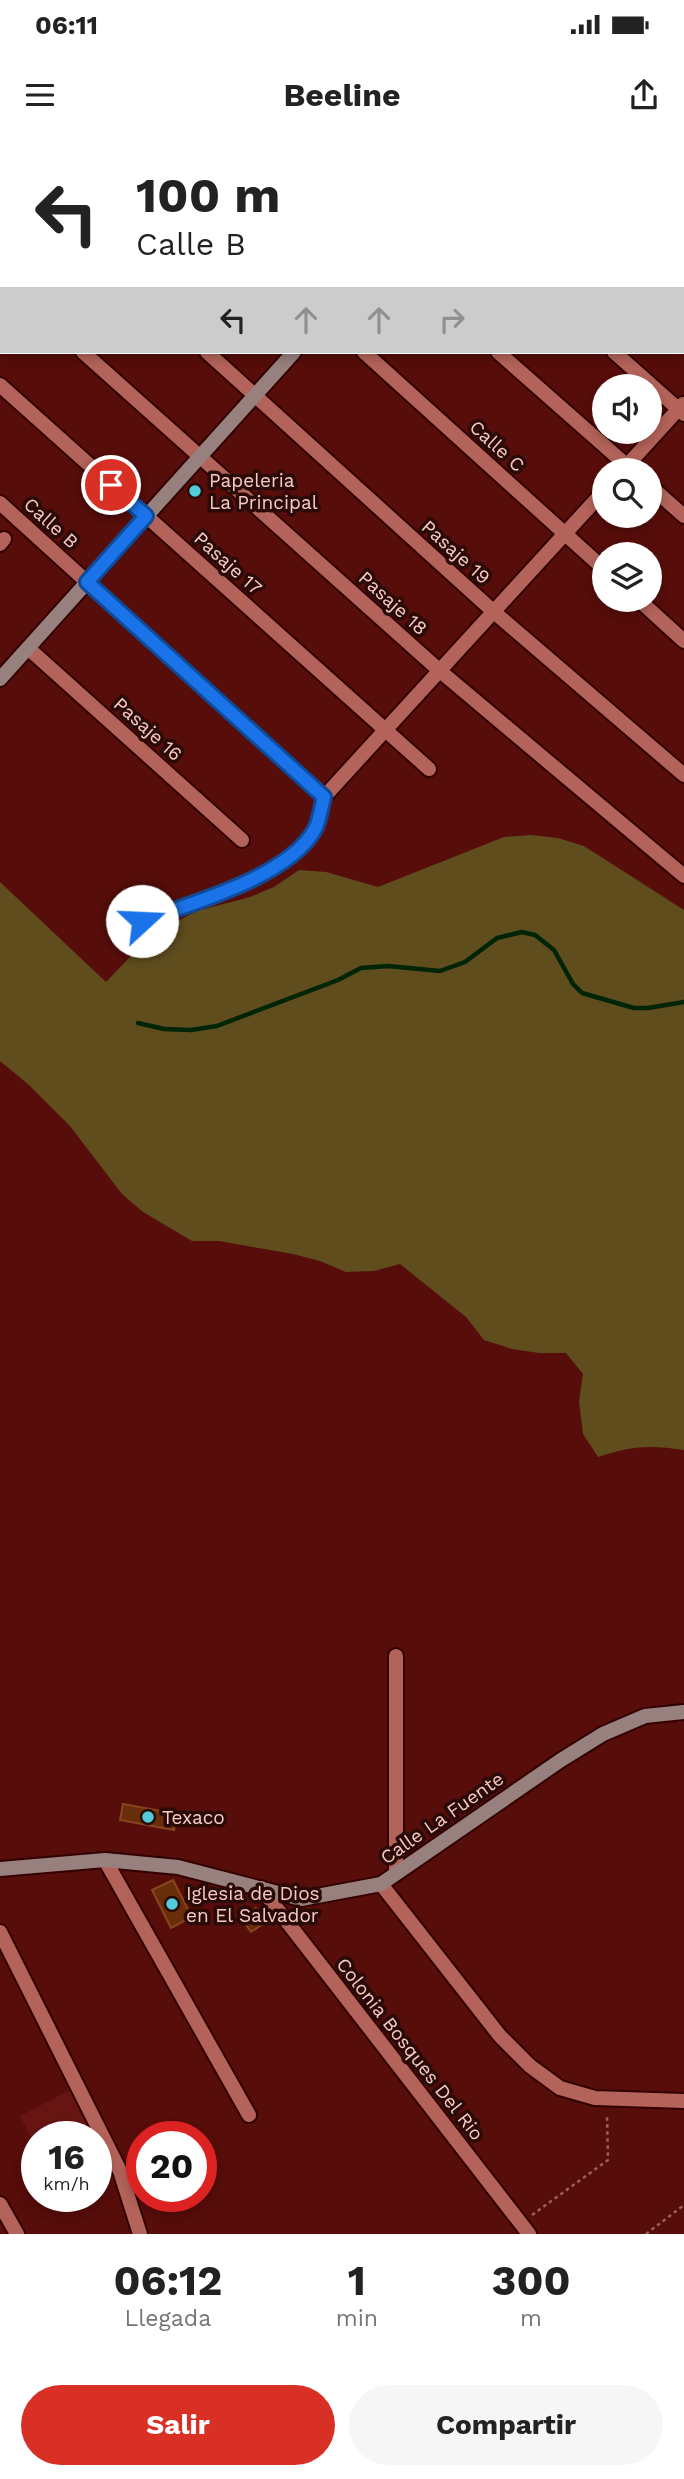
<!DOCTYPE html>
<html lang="es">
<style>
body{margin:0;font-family:"Work Sans",sans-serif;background:#f6f6f6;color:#222;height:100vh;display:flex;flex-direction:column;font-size:26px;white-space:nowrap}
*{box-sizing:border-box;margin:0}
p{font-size:23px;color:#767676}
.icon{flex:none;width:38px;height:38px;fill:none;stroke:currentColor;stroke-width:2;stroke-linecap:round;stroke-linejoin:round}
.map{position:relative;height:2094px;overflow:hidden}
.side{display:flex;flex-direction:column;background:#fff;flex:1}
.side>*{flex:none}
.guide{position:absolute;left:0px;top:0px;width:684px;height:214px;box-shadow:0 4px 10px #0003;background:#fff;color:#222;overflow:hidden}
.controls{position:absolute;left:592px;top:234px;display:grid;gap:14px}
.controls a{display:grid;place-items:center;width:70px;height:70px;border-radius:50%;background:#fff;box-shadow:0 4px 10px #0003;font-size:35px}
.speed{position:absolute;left:21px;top:1981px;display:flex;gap:14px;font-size:35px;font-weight:700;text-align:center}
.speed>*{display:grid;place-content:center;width:91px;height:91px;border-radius:50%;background:#fff;box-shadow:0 4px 10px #0003;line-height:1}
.speed small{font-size:18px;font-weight:400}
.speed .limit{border:10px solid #d22;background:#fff;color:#111}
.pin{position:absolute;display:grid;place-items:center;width:60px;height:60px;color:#fff;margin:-30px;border:4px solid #fff;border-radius:50%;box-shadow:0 2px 7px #0007}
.me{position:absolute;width:77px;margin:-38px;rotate:70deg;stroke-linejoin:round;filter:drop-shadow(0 0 5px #0008)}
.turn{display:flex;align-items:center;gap:24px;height:147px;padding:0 21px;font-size:32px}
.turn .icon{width:91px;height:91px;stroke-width:2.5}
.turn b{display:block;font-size:49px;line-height:60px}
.lanes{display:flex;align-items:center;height:66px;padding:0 21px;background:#0003;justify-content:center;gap:35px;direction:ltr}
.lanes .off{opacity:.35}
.eta{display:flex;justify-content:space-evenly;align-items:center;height:119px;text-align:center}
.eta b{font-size:42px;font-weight:700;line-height:49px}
.cta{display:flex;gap:14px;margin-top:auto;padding:14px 21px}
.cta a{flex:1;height:80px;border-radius:42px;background:#d93025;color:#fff;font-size:28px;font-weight:700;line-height:80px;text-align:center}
.cta a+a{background:#f6f6f6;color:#222}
.status{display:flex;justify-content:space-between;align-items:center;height:49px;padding:0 35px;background:#fff;direction:ltr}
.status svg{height:19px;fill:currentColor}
header{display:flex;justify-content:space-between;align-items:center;height:91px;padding:0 21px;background:#fff;font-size:32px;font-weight:700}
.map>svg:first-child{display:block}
.built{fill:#661512}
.green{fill:#5f4d1e}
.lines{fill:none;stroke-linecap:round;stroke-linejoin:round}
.stream{stroke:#002406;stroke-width:4.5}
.building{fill:#672e09;stroke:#89451e;stroke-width:2}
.lane-casing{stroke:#320000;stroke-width:11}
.street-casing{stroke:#320000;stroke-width:18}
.secondary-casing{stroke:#320000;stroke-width:18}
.path{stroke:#9e605c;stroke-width:2.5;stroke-dasharray:3.5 3.5;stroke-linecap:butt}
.lane{stroke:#b36359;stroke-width:8}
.street{stroke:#b36359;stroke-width:14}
.secondary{stroke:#97807e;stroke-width:14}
.route-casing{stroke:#114b97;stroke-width:18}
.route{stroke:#1a73e8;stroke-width:12}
.poi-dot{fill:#53cbdb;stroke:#290a07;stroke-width:2.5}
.labels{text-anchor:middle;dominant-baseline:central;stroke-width:7;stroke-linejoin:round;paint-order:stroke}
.street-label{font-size:19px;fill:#f8cac3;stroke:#290a07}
.poi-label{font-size:19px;fill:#f8cac3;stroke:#290a07;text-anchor:start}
</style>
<div class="status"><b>06:11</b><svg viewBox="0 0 49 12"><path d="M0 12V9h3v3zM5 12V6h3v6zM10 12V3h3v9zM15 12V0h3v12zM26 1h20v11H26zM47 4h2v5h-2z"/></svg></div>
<header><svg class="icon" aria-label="menu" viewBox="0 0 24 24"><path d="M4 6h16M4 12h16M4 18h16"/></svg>Beeline<svg class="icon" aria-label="share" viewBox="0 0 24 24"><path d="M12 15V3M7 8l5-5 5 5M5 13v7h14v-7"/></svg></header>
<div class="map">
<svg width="684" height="2094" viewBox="0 0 684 2094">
<rect width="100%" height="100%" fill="#570d0a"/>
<path class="built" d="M78 1946 100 1989 86 1997H37V2010L20 1976Z"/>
<path class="green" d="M531 695 558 698 584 706 684 770V1310C649 1305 632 1306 598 1317L583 1294 579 1261 583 1234 566 1213H539L512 1209 484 1200 466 1177 400 1124 374 1131 346 1132 320 1121 293 1114 219 1101H192L143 1072 122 1054 70 986 29 945 0 921V742L106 842 152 794 197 771 250 757 274 747 299 730 326 732 378 747 504 697Z"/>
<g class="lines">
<path class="stream" d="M138 883 164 889 191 890 217 886 338 840 361 828 388 826 440 831 465 822 497 798 522 792 535 795 554 810 573 844 582 853 634 868H648L684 862"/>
</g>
<path class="building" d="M123 1664 177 1674 174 1690 120 1680Z
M173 1740 192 1777 171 1788 152 1750Z
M256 1768 266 1782 251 1792 241 1778Z"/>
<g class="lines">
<defs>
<path id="lane" d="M142 781C192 763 289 737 315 689 320 680 321 667 324 657"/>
<path id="street" d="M374 0 376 2
M496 0 497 2
M654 0 656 2
M682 25 684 27
M682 166 684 167
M83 212 440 531 684 736
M207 212 494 472 684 635
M364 212 604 429
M498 212 633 331
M614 212 684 274
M0 245 429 629
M622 331 683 264
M649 345 684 376
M0 363 324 657 604 351
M0 404 4 399
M639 460 684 501
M28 508 242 700
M105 1720 249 1975
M396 1733V1516
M381 1744 500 1896 530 1926 560 1948 595 1958 684 1961
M261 1748 529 2094
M0 1792 120 2031 140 2094
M0 2064 17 2094"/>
<path id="secondary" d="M482 2 484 0
M0 539 294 212
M0 1729 105 1720 178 1727 301 1759 381 1744 561 1620 603 1594 645 1576 684 1572"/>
</defs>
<use href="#lane" class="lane-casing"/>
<use href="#street" class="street-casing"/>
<use href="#secondary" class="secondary-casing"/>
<path class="path" d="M532 2075 608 2020 607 1974
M646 2094 684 2065"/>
<use href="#lane" class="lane"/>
<use href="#street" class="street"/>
<use href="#secondary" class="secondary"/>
</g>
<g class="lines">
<defs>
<path id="route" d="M111 345 146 376 87 442 324 657C321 667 320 680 315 689 289 737 192 763 142 781"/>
</defs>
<use href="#route" class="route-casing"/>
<use href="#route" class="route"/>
</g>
<g class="poi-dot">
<circle cx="195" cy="351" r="7"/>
<circle cx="148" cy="1677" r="7"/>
<circle cx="172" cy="1764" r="7"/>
</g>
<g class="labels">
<g class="street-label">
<text transform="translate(497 306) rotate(42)">Calle C</text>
<text transform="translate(51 383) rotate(42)">Calle B</text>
<text transform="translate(456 412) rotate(42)">Pasaje 19</text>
<text transform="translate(228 423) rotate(42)">Pasaje 17</text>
<text transform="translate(393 463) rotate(42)">Pasaje 18</text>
<text transform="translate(148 589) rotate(42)">Pasaje 16</text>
<text transform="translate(442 1678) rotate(-35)">Calle La Fuente</text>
<text transform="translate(410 1909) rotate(52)">Colonia Bosques Del Rio</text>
</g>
<g class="poi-label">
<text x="209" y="340">Papeleria<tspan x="209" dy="22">La Principal</tspan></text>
<text x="162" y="1677">Texaco</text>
<text x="186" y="1753">Iglesia de Dios<tspan x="186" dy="22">en El Salvador</tspan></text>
</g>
</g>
</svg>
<div class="controls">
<a><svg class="icon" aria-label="sound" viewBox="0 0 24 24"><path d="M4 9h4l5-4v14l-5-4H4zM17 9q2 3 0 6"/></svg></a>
<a><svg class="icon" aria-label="search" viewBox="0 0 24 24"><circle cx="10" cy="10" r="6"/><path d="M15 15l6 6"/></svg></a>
<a><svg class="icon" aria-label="layers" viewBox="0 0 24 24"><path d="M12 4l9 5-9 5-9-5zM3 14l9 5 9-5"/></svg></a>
</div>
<div class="speed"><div>16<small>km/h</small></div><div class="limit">20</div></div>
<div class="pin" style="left:111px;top:345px;background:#d93025"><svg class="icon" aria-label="arrive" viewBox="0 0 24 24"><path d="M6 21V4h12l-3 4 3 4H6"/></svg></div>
<svg class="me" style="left:142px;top:781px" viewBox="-20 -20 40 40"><circle r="19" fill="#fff"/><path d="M0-13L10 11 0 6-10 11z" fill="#1a73e8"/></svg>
<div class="guide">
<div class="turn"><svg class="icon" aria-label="left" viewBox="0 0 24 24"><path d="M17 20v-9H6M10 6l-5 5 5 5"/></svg><div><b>100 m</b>Calle B</div></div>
<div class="lanes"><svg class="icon" aria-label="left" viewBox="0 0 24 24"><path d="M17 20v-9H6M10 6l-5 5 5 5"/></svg><svg class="icon off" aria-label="ahead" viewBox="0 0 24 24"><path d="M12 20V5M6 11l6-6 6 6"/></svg><svg class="icon off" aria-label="ahead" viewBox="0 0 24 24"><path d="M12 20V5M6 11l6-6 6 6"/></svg><svg class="icon off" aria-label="right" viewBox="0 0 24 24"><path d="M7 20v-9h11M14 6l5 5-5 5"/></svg></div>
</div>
</div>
<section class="side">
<div class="eta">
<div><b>06:12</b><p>Llegada</p></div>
<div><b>1</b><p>min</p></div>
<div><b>300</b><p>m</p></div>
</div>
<div class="cta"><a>Salir</a><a>Compartir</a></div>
</section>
